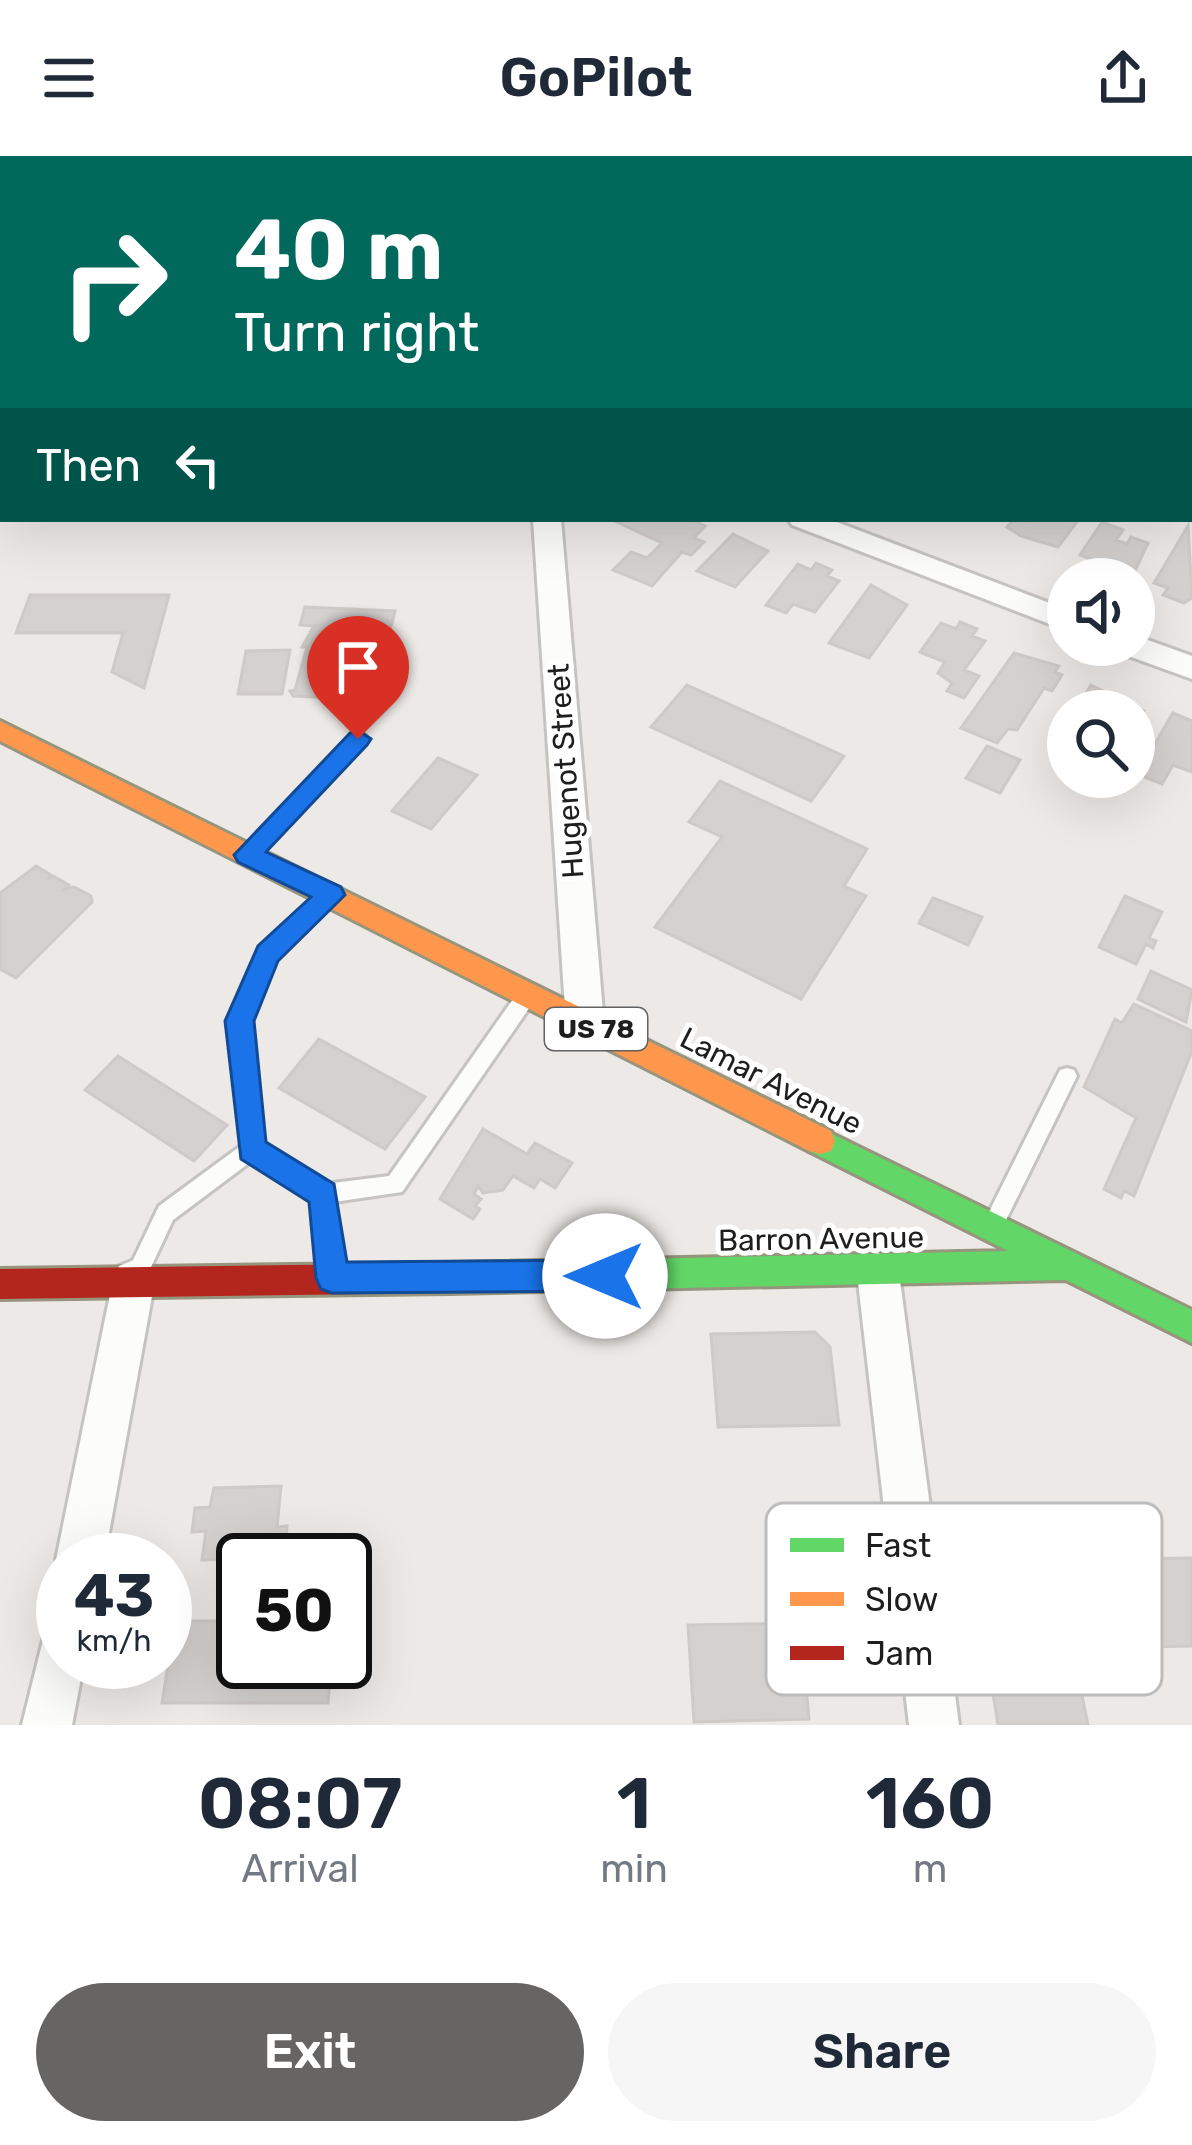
<!DOCTYPE html>
<style>
body{margin:0;font-family:Rubik,sans-serif;background:#f6f6f7;color:#1f2937;height:100vh;display:flex;flex-direction:column;font-size:45px;white-space:nowrap}
*{box-sizing:border-box;margin:0}
p{font-size:39px;color:#747a83}
.icon{flex:none;width:66px;height:66px;fill:none;stroke:currentColor;stroke-width:2;stroke-linecap:round;stroke-linejoin:round}
.map{position:relative;height:1569px;overflow:hidden}
.drawer{display:flex;flex-direction:column;background:#fff;flex:1}
.drawer>*{flex:none}
.banner{position:absolute;left:0px;top:0px;width:1194px;height:366px;box-shadow:0 12px 48px #0002;background:#00695c;color:#fff;overflow:hidden}
.fabs{position:absolute;left:1047px;top:402px;display:grid;gap:24px}
.fabs a{display:grid;place-items:center;width:108px;height:108px;border-radius:50%;background:#fff;box-shadow:0 12px 48px #0002;font-size:60px}
.speed{position:absolute;left:36px;top:1377px;display:flex;gap:24px;font-size:60px;font-weight:700;text-align:center}
.speed>*{display:grid;place-content:center;width:156px;height:156px;border-radius:50%;background:#fff;box-shadow:0 12px 48px #0002;line-height:1}
.speed small{font-size:30px;font-weight:400}
.speed .limit{border:6px solid #111;border-radius:18px;background:#fff;color:#111}
.pin{position:absolute;display:grid;place-items:center;width:102px;height:102px;color:#fff;margin:-123px -51px;border-radius:50% 50% 50% 0;rotate:-45deg;box-shadow:0 0 12px #0007}
.pin .icon{rotate:45deg}
.me{position:absolute;width:132px;margin:-66px;rotate:270deg;stroke-linejoin:round;filter:drop-shadow(0 0 9px #0008)}
.turn{display:flex;align-items:center;gap:42px;height:252px;padding:0 36px;font-size:54px}
.turn .icon{width:156px;height:156px;stroke-width:2.5}
.turn b{display:block;font-size:84px;line-height:102px}
.then{display:flex;align-items:center;height:114px;padding:0 36px;background:#0003;gap:24px;font-size:45px}
.eta{display:flex;justify-content:space-evenly;align-items:center;height:204px;text-align:center}
.eta b{font-size:72px;font-weight:600;line-height:84px}
.action{display:flex;gap:24px;margin-top:auto;padding:24px 36px}
.action a{flex:1;height:138px;border-radius:72px;background:#666564;color:#fff;font-size:48px;font-weight:600;line-height:138px;text-align:center}
.action a+a{background:#f6f6f7;color:#1f2937}
header{display:flex;justify-content:space-between;align-items:center;height:156px;padding:0 36px;background:#fff;font-size:54px;font-weight:600}
.map>svg:first-child{display:block}
.building{fill:#d4d1cf;stroke:#d0cac7;stroke-width:3}
.lines{fill:none;stroke-linecap:round;stroke-linejoin:round}
.lane-casing{stroke:#c5c4c2;stroke-width:6}
.street-casing{stroke:#c5c4c2;stroke-width:6}
.fast-casing{stroke:#97957d;stroke-width:6}
.slow-casing{stroke:#97957d;stroke-width:6}
.jam-casing{stroke:#97957d;stroke-width:6}
.lane{fill:#fcfcfb;fill-rule:evenodd}
.street{fill:#fcfcfb;fill-rule:evenodd}
.fast{fill:#63d668;fill-rule:evenodd}
.slow{fill:#ff974d;fill-rule:evenodd}
.jam{fill:#b3261e;fill-rule:evenodd}
.route{fill:#1a73e8;stroke:#114b97;stroke-width:3}
.labels{text-anchor:middle;dominant-baseline:central;stroke-width:10;stroke-linejoin:round;paint-order:stroke}
.shield{fill:#fff;stroke:#626262;stroke-width:3}
.shield-label{font-size:27px;font-weight:bold;fill:#1e1e1e}
.street-label{font-size:30px;fill:#1e1e1e;stroke:#fff}
.key{fill:#fff;stroke:#bcbcbc;stroke-width:3}
.key-label{font-size:33px;fill:#1e1e1e}
</style>
<header><svg class="icon" aria-label="menu" viewBox="0 0 24 24"><path d="M4 6h16M4 12h16M4 18h16"/></svg>GoPilot<svg class="icon" aria-label="share" viewBox="0 0 24 24"><path d="M12 15V3M7 8l5-5 5 5M5 13v7h14v-7"/></svg></header>
<div class="map">
<svg width="1192" height="1569" viewBox="0 0 1192 1569">
<rect width="100%" height="100%" fill="#ece9e6"/>
<path class="building" d="M610 363H689L705 370 694 382 704 386 691 399 682 396 652 430 613 414 631 396 647 402 662 387Z
M1014 363 1028 365 1079 363 1058 391 1021 380 1007 371Z
M1102 366 1123 374 1116 384 1127 388 1131 381 1148 387 1133 419 1094 410 1097 405 1080 399Z
M1188 370 1192 442 1184 447 1163 439 1168 432 1154 427Z
M733 378 768 395 735 431 697 415Z
M816 407 832 414 827 420 839 425 815 456 793 448 786 457 766 449 798 408 811 414Z
M871 429 907 449 869 502 829 487Z
M30 439H169L144 532 112 516 123 477H16Z
M305 451 395 455 386 490 366 501 347 499 337 542 293 540 290 535 295 534 307 491H302L314 470 300 469Z
M960 466 977 473 972 480 985 485 964 514 979 520 964 542 947 535 952 527 938 517 945 506 920 496 941 467 956 473Z
M290 494 282 538H238L246 495Z
M1014 497 1059 510 1055 516 1062 519 1052 535 1044 532 1017 574 1008 573 997 587 961 572Z
M687 529 844 600 811 645 651 571Z
M1091 529 1144 555 1134 572V555H1075Z
M1173 557 1192 565V616L1173 609 1162 628 1137 618Z
M987 590 1020 604 1000 637 966 622Z
M438 602 477 619 431 673 392 655Z
M720 625 867 693 844 730 866 740 801 843 655 771 722 681 689 666Z
M36 710 51 719 47 723 53 720 69 729 65 733 74 731 91 740 92 746 16 822 0 813V737Z
M1125 740 1162 756 1149 782 1156 785 1153 792 1146 788 1136 808 1099 791Z
M933 742 982 761 968 789 919 767Z
M1151 815 1192 834 1186 866 1138 843Z
M1134 848 1192 875V895L1134 1040 1124 1035 1121 1042 1104 1033 1136 962 1084 931 1115 863 1122 867Z
M319 883 425 941 385 993 279 932Z
M118 900 227 969 194 1005 85 934Z
M483 973 527 998 535 987 572 1007 555 1032 540 1023 534 1032 513 1020 503 1034 483 1037 478 1030 474 1038 481 1043 475 1050 480 1053 473 1063 440 1043Z
M815 1176 830 1191 839 1269 718 1271 711 1178Z
M281 1330 277 1371 287 1370 284 1402 202 1404 206 1375 192 1376 195 1352 210 1351 214 1332Z
M1192 1402V1490L1143 1491 1126 1411 1131 1403Z
M1031 1403 1042 1458 1065 1457 1088 1569H998L972 1405Z
M175 1465H243V1506H332L328 1547H162Z
M801 1467 803 1491 814 1490 817 1519H805L809 1563 694 1566 688 1469Z"/>
<g class="lines">
<defs>
<path id="lane" d="M359 577 365 579 367 583 365 587 253 704H241L238 699 241 694 353 579Z
M328 735 334 737 337 742 334 747 274 803 248 865 261 988 325 1028 389 1020 518 836 525 834 532 836 534 842 532 848 402 1036 334 1046 343 1117 339 1124 332 1127 325 1124 321 1117 313 1043 253 1004 173 1064 144 1126 137 1129 130 1126 126 1119 159 1050 242 989 230 865 261 793 322 737Z
M1067 912 1074 914 1077 920 1003 1070 996 1073 989 1070 986 1063 989 1056 1060 914Z"/>
<path id="street" d="M518 0H540V3H518Z
M0 9H3V23H0Z
M1191 166H1192V181H1191Z
M0 254H3V270H0Z
M533 363H561L604 868 598 879 585 884 572 879 566 868Z
M788 363H829L1068 454V475L792 369Z
M1134 479 1192 500V523L1120 497 1116 489H1134Z
M878 1097 893 1103 899 1117 959 1569H909L857 1117 863 1103Z
M134 1104 149 1110 155 1124 104 1404H63V1420L56 1404 113 1124 119 1110Z
M63 1464V1506H84L72 1569H22L46 1472Z"/>
<path id="fast" d="M820 972 1192 1154V1187L1066 1124 450 1137 439 1133 434 1122 439 1111 450 1107 1008 1095 809 995 805 985 809 975Z"/>
<path id="slow" d="M0 565 831 975 835 985 831 995 820 998 809 995 0 585Z"/>
<path id="jam" d="M450 1107 461 1111 466 1122 461 1133 450 1137 0 1143V1113Z"/>
</defs>
<use href="#lane" class="lane-casing"/>
<use href="#street" class="street-casing"/>
<use href="#fast" class="fast-casing"/>
<use href="#slow" class="slow-casing"/>
<use href="#jam" class="jam-casing"/>
<use href="#lane" class="lane"/>
<use href="#street" class="street"/>
<use href="#fast" class="fast"/>
<use href="#slow" class="slow"/>
<use href="#jam" class="jam"/>
</g>
<path class="route" d="M358 574 371 583 367 589 266 696 341 731 345 739 278 805 254 865 266 986 334 1028 347 1106 605 1104 616 1109 621 1120 616 1130 605 1135 332 1137 321 1133 316 1122 309 1046 241 1003 225 865 258 790 311 741 238 706 234 699 350 577Z"/>
<g class="labels">
<rect class="shield" x="545" y="852" width="102" height="42" rx="9"/>
<g class="shield-label">
<text x="596" y="873">US 78</text>
</g>
<g class="street-label">
<text transform="translate(566 615) rotate(-94)">Hugenot Street</text>
<text transform="translate(771 925) rotate(27)">Lamar Avenue</text>
<text transform="translate(821 1083) rotate(-1)">Barron Avenue</text>
</g>
</g>
<rect x="766" y="1347" width="396" height="192" rx="18" class="key"/>
<rect x="790" y="1382" width="54" height="14" fill="#63d668"/>
<rect x="790" y="1436" width="54" height="14" fill="#ff974d"/>
<rect x="790" y="1490" width="54" height="14" fill="#b3261e"/>
<g class="key-label">
<text x="865" y="1401">Fast</text>
<text x="865" y="1455">Slow</text>
<text x="865" y="1509">Jam</text>
</g>
</svg>
<div class="fabs">
<a><svg class="icon" aria-label="sound" viewBox="0 0 24 24"><path d="M4 9h4l5-4v14l-5-4H4zM17 9q2 3 0 6"/></svg></a>
<a><svg class="icon" aria-label="search" viewBox="0 0 24 24"><circle cx="10" cy="10" r="6"/><path d="M15 15l6 6"/></svg></a>
</div>
<div class="speed"><div>43<small>km/h</small></div><div class="limit">50</div></div>
<div class="pin" style="left:358px;top:583px;background:#d93025"><svg class="icon" aria-label="arrive" viewBox="0 0 24 24"><path d="M6 21V4h12l-3 4 3 4H6"/></svg></div>
<svg class="me" style="left:605px;top:1120px" viewBox="-20 -20 40 40"><circle r="19" fill="#fff"/><path d="M0-13L10 11 0 6-10 11z" fill="#1a73e8"/></svg>
<div class="banner">
<div class="turn"><svg class="icon" aria-label="right" viewBox="0 0 24 24"><path d="M7 20v-9h11M14 6l5 5-5 5"/></svg><div><b>40 m</b>Turn right</div></div>
<div class="then">Then<svg class="icon" aria-label="left" viewBox="0 0 24 24"><path d="M17 20v-9H6M10 6l-5 5 5 5"/></svg></div>
</div>
</div>
<section class="drawer">
<div class="eta">
<div><b>08:07</b><p>Arrival</p></div>
<div><b>1</b><p>min</p></div>
<div><b>160</b><p>m</p></div>
</div>
<div class="action"><a>Exit</a><a>Share</a></div>
</section>
